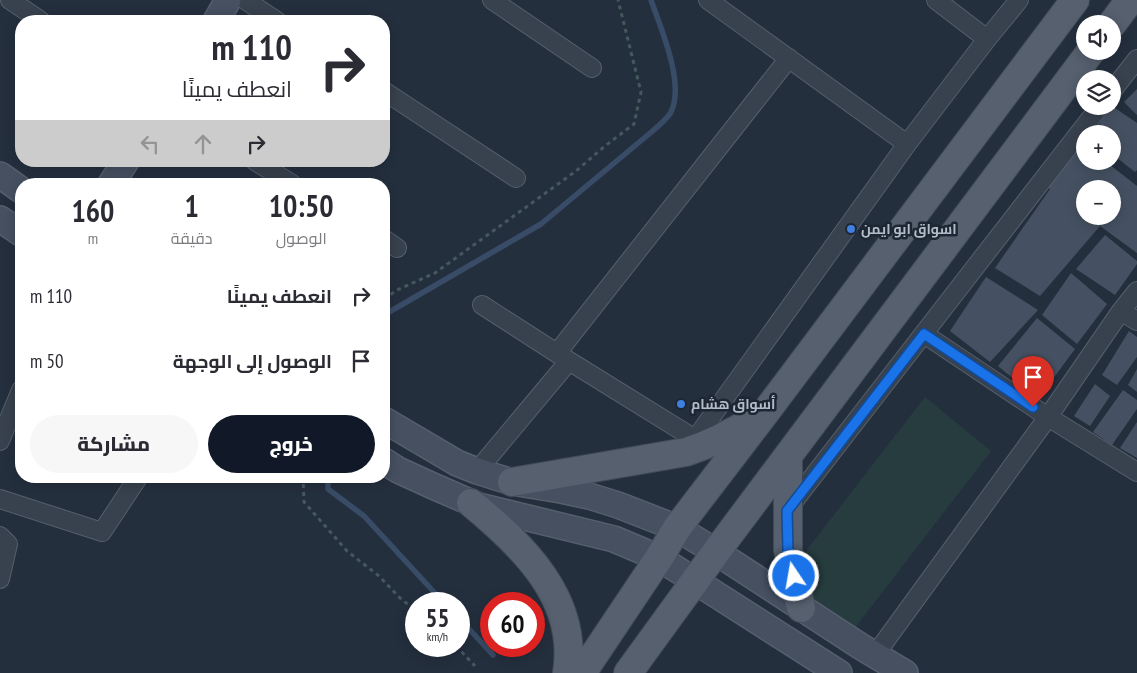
<!DOCTYPE html>
<html lang="ar">
<meta charset="utf-8">
<style>
body{margin:0;font-family:"PT Sans Narrow",Cairo,sans-serif;background:#f7f7f7;color:#2b2b33;direction:rtl;height:100vh;display:flex;flex-direction:column;font-size:19px;white-space:nowrap}
*{box-sizing:border-box;margin:0}
p{font-size:16px;color:#7c7c81}
.icon{flex:none;width:28px;height:28px;fill:none;stroke:currentColor;stroke-width:2;stroke-linecap:round;stroke-linejoin:round}
.map{position:relative;flex:1;overflow:hidden;direction:ltr}
.panel{position:absolute;left:15px;top:178px;width:375px;height:305px;display:flex;flex-direction:column;background:#fff;border-radius:20px;box-shadow:0 2px 12px #0003;direction:rtl}
.panel>*{flex:none}
.hud{position:absolute;left:15px;top:15px;width:375px;height:152px;border-radius:20px;box-shadow:0 2px 12px #0003;direction:rtl;background:#fff;color:#2b2b33;overflow:hidden}
.tools{position:absolute;left:1076px;top:15px;display:grid;gap:10px}
.tools a{display:grid;place-items:center;width:45px;height:45px;border-radius:50%;background:#fff;box-shadow:0 2px 12px #0003;font-size:25px}
.speed{position:absolute;left:405px;top:592px;display:flex;gap:10px;font-size:25px;font-weight:700;text-align:center}
.speed>*{display:grid;place-content:center;width:65px;height:65px;border-radius:50%;background:#fff;box-shadow:0 2px 12px #0003;line-height:1}
.speed small{font-size:12px;font-weight:400}
.speed .limit{border:8px solid #d22;background:#fff;color:#111}
.pin{position:absolute;display:grid;place-items:center;width:42px;height:42px;color:#fff;margin:-51px -21px;border-radius:50% 50% 50% 0;rotate:-45deg;box-shadow:0 0 5px #0007}
.pin .icon{rotate:45deg}
.me{position:absolute;width:55px;margin:-28px;rotate:348deg;stroke-linejoin:round;filter:drop-shadow(0 0 4px #0008)}
.turn{display:flex;align-items:center;gap:18px;height:105px;padding:0 15px;font-size:22px}
.turn .icon{width:65px;height:65px;stroke-width:2.5}
.turn b{display:block;font-size:35px;line-height:42px}
.lanes{display:flex;align-items:center;height:48px;padding:0 15px;background:#0003;justify-content:center;gap:25px;direction:ltr}
.lanes .off{opacity:.35}
.eta{display:flex;justify-content:space-evenly;align-items:center;height:85px;text-align:center}
.eta b{font-size:30px;font-weight:800;line-height:35px}
.button{display:flex;gap:10px;margin-top:auto;padding:10px 15px}
.button a{flex:1;height:58px;border-radius:30px;background:#111827;color:#fff;font-size:20px;font-weight:800;line-height:58px;text-align:center}
.button a+a{background:#f7f7f7;color:#2b2b33}
ul{padding:0;list-style:none}
li{display:flex;align-items:center;gap:15px;height:65px;padding:0 15px}
li div{flex:1}
li b{display:block;font-size:19px}
li em{font-style:normal}
.map>svg:first-child{display:block}
.green{fill:#263c3f}
.lines{fill:none;stroke-linecap:round;stroke-linejoin:round}
.stream{stroke:#394c67;stroke-width:5.5}
.building{fill:#455162;fill-rule:evenodd}
.street-casing{stroke:#565f6c;stroke-width:20}
.secondary-casing{stroke:#565f6c;stroke-width:28}
.primary-casing{stroke:#414a57;stroke-width:30}
.path{stroke:#44595c;stroke-width:3;stroke-dasharray:4 4;stroke-linecap:butt}
.street{stroke:#38414e;stroke-width:18}
.secondary{stroke:#465061;stroke-width:25}
.primary{stroke:#56606e;stroke-width:28}
.route-casing{stroke:#114b97;stroke-width:12}
.route{stroke:#1a73e8;stroke-width:9}
.shop-dot{fill:#3f7fe0;stroke:#1d2633;stroke-width:2}
.labels{text-anchor:middle;dominant-baseline:central;stroke-width:5;stroke-linejoin:round;paint-order:stroke}
.poi-label{font-size:14px;font-weight:bold;fill:#b4bcc9;stroke:#1d2633;text-anchor:start}
</style>
<div class="map">
<svg width="1137" height="673" viewBox="0 0 1137 673">
<rect width="100%" height="100%" fill="#242f3e"/>
<path class="green" d="M925 397 991 451 851 633 779 586Z"/>
<g class="lines">
<path class="stream" d="M384 315 541 224 655 129C660 124 668 118 671 112 685 83 661 29 651 0
M328 476V489L364 516 445 604
M459 618 493 655"/>
</g>
<path class="building" d="M1137 89V115L1124 102Z
M1109 106H1112L1137 123V170L1135 172 1112 154V134H1094Z
M1082 143 1085 146V161H1105L1137 186V253L1100 226 1040 296 995 268 1050 189 1045 184ZM1085 189H1112V216H1085Z
M1105 235 1137 261V264L1115 295 1076 269Z
M1071 273 1107 304 1077 344 1042 315Z
M986 277 1038 310 990 362 950 331Z
M1037 318 1075 349 1038 399 998 366Z
M1129 331 1137 337V357L1117 385 1102 375Z
M1137 369V392L1128 385Z
M1095 384 1110 396 1090 426 1074 416Z
M1123 390 1137 400V409L1112 445 1093 432Z
M1137 422V458L1120 448Z"/>
<g class="lines">
<defs>
<path id="street" d="M10 0 41 21
M245 0 277 21
M492 0 592 68
M708 0 907 144
M936 0 987 39
M384 91 516 178
M1112 91 1137 59
M255 161 292 184
M384 239 397 248
M482 305 569 361 695 439
M1121 311 1137 321
M924 334 1048 417 1137 472
M557 353 789 58
M0 441 21 390
M686 452 907 144 987 39 1019 0
M477 471 569 361
M0 499 102 532 139 476
M787 510 1100 106
M0 536 8 544 0 579
M875 655 1048 417 1121 311 1137 291"/>
<path id="secondary" d="M216 21 228 0
M0 175 21 190
M111 184 126 161
M0 219 21 233
M384 420 457 463 477 471 512 482 561 490 589 496 618 505 677 528 716 552 860 646 905 673
M384 461 398 470 433 486 479 506 614 539 659 558 839 673"/>
<path id="primary" d="M1112 24 1130 0
M788 456V550L801 608
M512 482 686 452C710 444 731 434 753 420
M471 503C523 546 579 599 567 673
M582 673 659 558 677 528 765 413 1075 0
M628 673 716 552 1091 51"/>
</defs>
<use href="#street" class="street-casing"/>
<use href="#secondary" class="secondary-casing"/>
<use href="#primary" class="primary-casing"/>
<path class="path" d="M384 299 397 290 435 273 576 171 605 146 634 124 641 92 618 0
M303 476 304 502 347 551 379 576 400 598 416 611
M456 646 475 666"/>
<use href="#street" class="street"/>
<use href="#secondary" class="secondary"/>
<use href="#primary" class="primary"/>
</g>
<g class="lines">
<defs>
<path id="route" d="M794 576 788 550 787 511 924 334 1033 407"/>
</defs>
<use href="#route" class="route-casing"/>
<use href="#route" class="route"/>
</g>
<g class="shop-dot">
<circle cx="851" cy="229" r="5"/>
<circle cx="681" cy="404" r="5"/>
</g>
<g class="labels">
<g class="poi-label">
<text x="861" y="229">اسواق ابو ايمن</text>
<text x="691" y="404">أسواق هشام</text>
</g>
</g>
</svg>
<div class="tools">
<a><svg class="icon" aria-label="sound" viewBox="0 0 24 24"><path d="M4 9h4l5-4v14l-5-4H4zM17 9q2 3 0 6"/></svg></a>
<a><svg class="icon" aria-label="layers" viewBox="0 0 24 24"><path d="M12 4l9 5-9 5-9-5zM3 14l9 5 9-5"/></svg></a>
<a>+</a>
<a>−</a>
</div>
<div class="speed"><div>55<small>km/h</small></div><div class="limit">60</div></div>
<div class="pin" style="left:1033px;top:407px;background:#d93025"><svg class="icon" aria-label="arrive" viewBox="0 0 24 24"><path d="M6 21V4h12l-3 4 3 4H6"/></svg></div>
<svg class="me" style="left:794px;top:576px" viewBox="-20 -20 40 40"><circle r="17" fill="#1a73e8" stroke="#fff" stroke-width="3"/><path d="M0-11L8 9 0 5-8 9z" fill="#fff"/></svg>
<div class="hud">
<div class="turn"><svg class="icon" aria-label="right" viewBox="0 0 24 24"><path d="M7 20v-9h11M14 6l5 5-5 5"/></svg><div><b>110 m</b>انعطف يمينًا</div></div>
<div class="lanes"><svg class="icon off" aria-label="left" viewBox="0 0 24 24"><path d="M17 20v-9H6M10 6l-5 5 5 5"/></svg><svg class="icon off" aria-label="ahead" viewBox="0 0 24 24"><path d="M12 20V5M6 11l6-6 6 6"/></svg><svg class="icon" aria-label="right" viewBox="0 0 24 24"><path d="M7 20v-9h11M14 6l5 5-5 5"/></svg></div>
</div>
<section class="panel">
<div class="eta">
<div><b>10:50</b><p>الوصول</p></div>
<div><b>1</b><p>دقيقة</p></div>
<div><b>160</b><p>m</p></div>
</div>
<ul>
<li><svg class="icon" aria-label="right" viewBox="0 0 24 24"><path d="M7 20v-9h11M14 6l5 5-5 5"/></svg><div><b>انعطف يمينًا</b></div><em>110 m</em></li>
<li><svg class="icon" aria-label="arrive" viewBox="0 0 24 24"><path d="M6 21V4h12l-3 4 3 4H6"/></svg><div><b>الوصول إلى الوجهة</b></div><em>50 m</em></li>
</ul>
<div class="button"><a>خروج</a><a>مشاركة</a></div>
</section>
</div>
